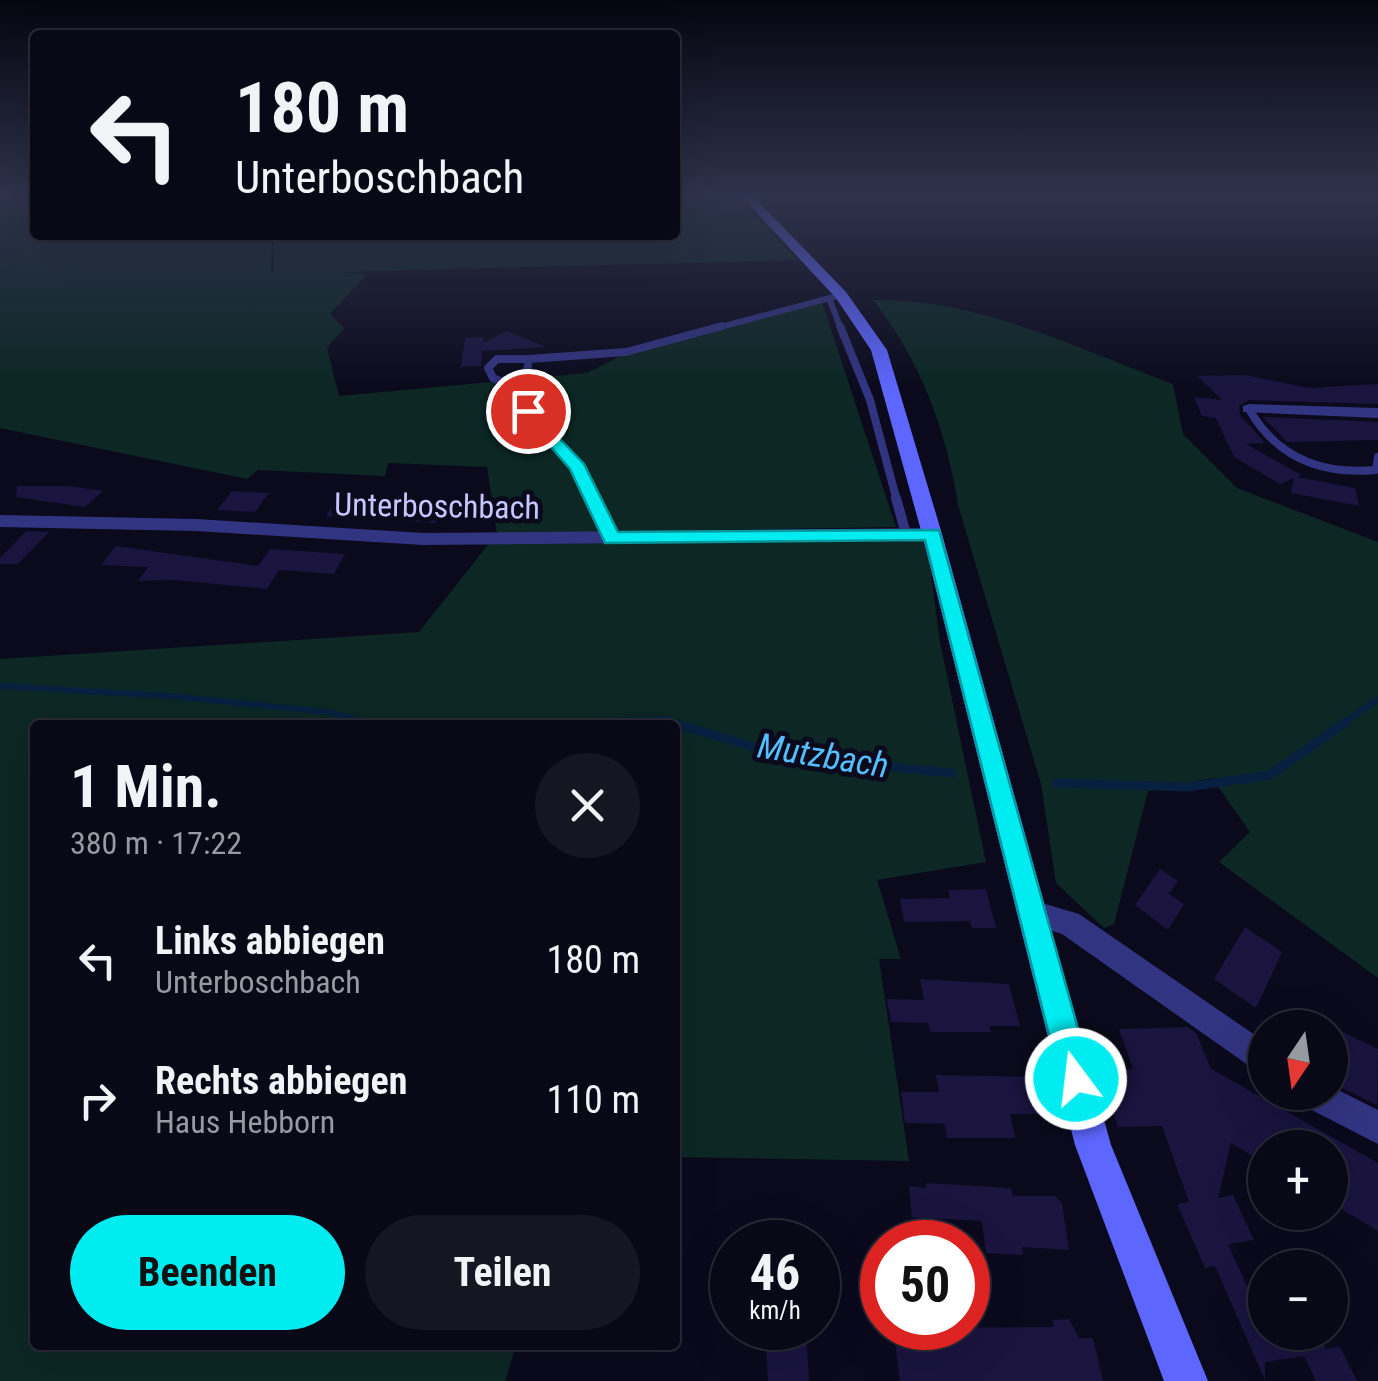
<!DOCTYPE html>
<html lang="de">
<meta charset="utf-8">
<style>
body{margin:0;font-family:"Roboto Condensed",sans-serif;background:#161623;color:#f1f3f6;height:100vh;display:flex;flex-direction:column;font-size:38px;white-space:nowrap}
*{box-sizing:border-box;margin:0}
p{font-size:32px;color:#989aa1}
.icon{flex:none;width:55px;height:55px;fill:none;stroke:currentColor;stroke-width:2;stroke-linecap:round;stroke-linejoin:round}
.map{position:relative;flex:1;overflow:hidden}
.drawer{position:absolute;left:30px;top:720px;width:650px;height:630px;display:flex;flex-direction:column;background:#080816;border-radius:10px;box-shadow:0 10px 40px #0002,0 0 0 2px #292935}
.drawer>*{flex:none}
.guide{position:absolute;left:30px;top:30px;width:650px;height:210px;border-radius:10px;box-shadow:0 10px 40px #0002,0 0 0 2px #292935;background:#080816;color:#f1f3f6;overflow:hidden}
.needle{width:65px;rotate:193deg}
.controls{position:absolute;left:1248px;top:1010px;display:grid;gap:20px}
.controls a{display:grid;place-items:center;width:100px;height:100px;border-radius:50%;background:#080816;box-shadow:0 10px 40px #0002,0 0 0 2px #292935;font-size:50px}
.speed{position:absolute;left:710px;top:1220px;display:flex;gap:20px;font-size:50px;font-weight:700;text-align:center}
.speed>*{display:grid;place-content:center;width:130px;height:130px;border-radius:50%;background:#080816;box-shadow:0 10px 40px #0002,0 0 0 2px #292935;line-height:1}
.speed small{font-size:25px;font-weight:400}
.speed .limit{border:15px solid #d22;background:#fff;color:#111}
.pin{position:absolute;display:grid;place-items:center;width:85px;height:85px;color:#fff;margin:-42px;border:5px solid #fff;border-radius:50%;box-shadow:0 2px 10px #0007}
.me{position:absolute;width:110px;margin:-55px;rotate:345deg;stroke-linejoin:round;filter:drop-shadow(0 0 8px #0008)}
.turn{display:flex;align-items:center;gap:35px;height:210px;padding:0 40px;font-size:45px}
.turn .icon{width:130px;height:130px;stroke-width:2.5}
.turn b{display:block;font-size:70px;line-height:85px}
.round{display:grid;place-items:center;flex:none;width:105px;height:105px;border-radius:52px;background:#161623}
.headline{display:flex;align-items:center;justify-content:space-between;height:170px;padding:0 40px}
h1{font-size:60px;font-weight:700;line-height:75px}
.cta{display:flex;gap:20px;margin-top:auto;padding:20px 40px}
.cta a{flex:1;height:115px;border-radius:60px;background:#00ecf1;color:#111;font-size:40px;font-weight:700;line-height:115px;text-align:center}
.cta a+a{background:#161623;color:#f1f3f6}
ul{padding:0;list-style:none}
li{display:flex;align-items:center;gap:30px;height:140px;padding:0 40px}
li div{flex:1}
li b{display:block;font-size:38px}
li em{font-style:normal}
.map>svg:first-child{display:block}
.green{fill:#0c2724}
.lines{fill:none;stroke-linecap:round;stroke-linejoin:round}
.stream-far1{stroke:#07203f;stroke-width:6}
.stream{stroke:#07203f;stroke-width:9}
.building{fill:#1a143f}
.service-far2{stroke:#313480;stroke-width:6}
.service-far1{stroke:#313480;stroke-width:8}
.service{stroke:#313480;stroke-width:10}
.minor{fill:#313480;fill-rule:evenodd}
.secondary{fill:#5d66ff;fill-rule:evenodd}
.route{fill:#00ecf1;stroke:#00999d;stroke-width:2.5}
.labels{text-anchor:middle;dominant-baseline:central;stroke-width:10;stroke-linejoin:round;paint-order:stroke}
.street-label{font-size:32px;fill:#c7c6ff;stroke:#0b0a1d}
.water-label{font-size:35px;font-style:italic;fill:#54beff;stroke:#0b0a1d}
</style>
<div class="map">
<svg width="1378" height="1381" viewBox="0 0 1378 1381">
<rect width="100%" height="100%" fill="#0b0a1d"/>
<path class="green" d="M0 195H35V235H272L271 271 274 272V235H675V195H734L798 260 339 272 367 274 330 314 344 328 327 348 339 396 587 373 617 358 822 302 896 527 497 534 487 467 388 463 385 476 258 470 247 479 0 428Z
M873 300C978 298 1076 348 1173 384L1183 434 1237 488 1378 542V978L1219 862 1250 832 1212 778 1148 791 1114 924 1104 928 1056 883 1041 784 958 505C947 432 920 359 873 300Z
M495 536 926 537 940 642 986 862 877 880 901 959H879L909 1161 675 1157V725H35V1345H516L505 1381H0V659L419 632Z"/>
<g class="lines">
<path class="stream-far1" d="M0 686 171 696 335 713 367 723
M602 723 661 719 675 723
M1343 723 1378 699"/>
<path class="stream" d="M359 721 372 725
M667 721 787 757 952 773
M578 725 636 721
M1056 783 1188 787 1270 775 1347 721"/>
</g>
<path class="building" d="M507 331 546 347 482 351 481 366 461 367 465 338 484 337 483 343Z
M1245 375 1309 388 1378 384V404L1249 400 1239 406 1240 415 1265 443 1246 444 1301 475 1297 477 1355 488 1359 506 1291 493 1294 478 1280 484 1234 457 1216 418 1202 416 1194 397 1222 400 1197 376Z
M1263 417 1378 422V440L1287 442Z
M17 486H68L103 491 85 507 16 497Z
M232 491 269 493 255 512 217 510Z
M382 496 409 499 447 501 436 523 326 516 337 499 379 502Z
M26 531 49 532 18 564H0V558Z
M116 546 258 566 270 549 345 554 334 574 279 570 267 589 175 580 138 581 148 567 101 565Z
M1160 869 1178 881 1169 894 1184 904 1168 930 1135 905Z
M986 889 996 928H972L970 921 904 922 900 899 950 898 948 890Z
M1245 927 1282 952 1256 1008 1214 979Z
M920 979 1009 984 1020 1026H989L991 1032H930L928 1023 891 1022 887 999 924 1000Z
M1330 1026 1378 1049 1377 1105 1330 1082Z
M1187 1027 1196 1033 1211 1069 1378 1163V1231L1330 1202V1148H1265V1163L1231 1143 1218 1198 1233 1195 1254 1240 1228 1244 1247 1286 1265 1283V1332H1318L1326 1349 1340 1347 1357 1381H1316L1304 1356 1265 1362V1380L1215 1266 1205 1268 1177 1204 1189 1202 1162 1126 1118 1127 1100 1070 1133 1069 1119 1029Z
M936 1075 1033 1077 1042 1114H1010L1015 1138H947L945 1124 905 1123 901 1092H939Z
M926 1183 1011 1188 1013 1196H1055L1062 1203 1069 1250 1022 1247 1023 1255 986 1253 982 1221 912 1217 909 1186 926 1188Z
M1069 1319 1079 1338H1093L1103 1381H900L893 1328 1054 1327 1052 1320Z
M765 1328H806L809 1381H768Z"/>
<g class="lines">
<path class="service-far2" d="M829 298 841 329
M713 329 841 295"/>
<path class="service-far1" d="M840 326 870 400 897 501
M521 390 493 378 488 368 497 359H529
M1249 409C1277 458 1321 475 1376 470L1378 457
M594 501C569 442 514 427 529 359L626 352 722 326"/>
<path class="service" d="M593 498 611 539
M896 498 906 534"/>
<path class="minor" d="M1249 404 1378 408V418L1243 412V406Z
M0 515 196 519 423 533 932 528 941 534 932 540 423 545 196 531 0 527Z
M1032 900 1079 914 1265 1042V1077L1062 934 1022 922 1018 913 1022 904Z
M1330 1086 1378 1110V1144L1298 1103 1293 1092H1330Z"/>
<path class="secondary" d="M740 195H752L846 292 887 350 942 534 1111 1145 1208 1381H1164L1075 1145 922 534 871 350 836 298Z"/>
</g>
<linearGradient id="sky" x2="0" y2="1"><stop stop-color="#060610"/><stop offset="0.5" stop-color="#2e334c"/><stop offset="1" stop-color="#2e334c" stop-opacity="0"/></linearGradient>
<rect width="1378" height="388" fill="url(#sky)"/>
<path class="route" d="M528 406 584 464 618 532 939 530 1092 1079 1087 1090 1076 1095 1064 1090 1060 1079 925 540 605 543 570 469 520 411Z"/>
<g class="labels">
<g class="street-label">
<text transform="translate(437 506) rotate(1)">Unterboschbach</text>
</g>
<g class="water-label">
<text transform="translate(823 756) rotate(9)">Mutzbach</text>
</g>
</g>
</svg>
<div class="controls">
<a><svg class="needle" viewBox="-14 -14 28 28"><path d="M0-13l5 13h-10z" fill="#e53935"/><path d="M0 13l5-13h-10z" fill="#989aa1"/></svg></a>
<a>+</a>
<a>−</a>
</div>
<div class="speed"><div>46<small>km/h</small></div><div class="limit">50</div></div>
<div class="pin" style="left:528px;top:411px;background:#d93025"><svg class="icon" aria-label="arrive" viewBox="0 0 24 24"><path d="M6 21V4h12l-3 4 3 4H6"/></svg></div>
<svg class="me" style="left:1076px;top:1079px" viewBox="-20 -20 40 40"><circle r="17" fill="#00ecf1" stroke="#fff" stroke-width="3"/><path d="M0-11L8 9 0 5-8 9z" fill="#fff"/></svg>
<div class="guide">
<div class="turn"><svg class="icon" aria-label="left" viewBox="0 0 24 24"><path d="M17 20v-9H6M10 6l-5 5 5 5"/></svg><div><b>180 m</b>Unterboschbach</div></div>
</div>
<section class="drawer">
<div class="headline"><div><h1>1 Min.</h1><p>380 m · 17:22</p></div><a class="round"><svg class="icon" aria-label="close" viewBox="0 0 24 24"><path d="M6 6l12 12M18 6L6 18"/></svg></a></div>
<ul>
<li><svg class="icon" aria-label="left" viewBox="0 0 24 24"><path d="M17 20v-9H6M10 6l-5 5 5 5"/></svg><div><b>Links abbiegen</b><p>Unterboschbach</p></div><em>180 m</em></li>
<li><svg class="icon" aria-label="right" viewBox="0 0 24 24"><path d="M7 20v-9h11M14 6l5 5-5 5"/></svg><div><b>Rechts abbiegen</b><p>Haus Hebborn</p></div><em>110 m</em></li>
</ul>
<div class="cta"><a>Beenden</a><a>Teilen</a></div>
</section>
</div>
